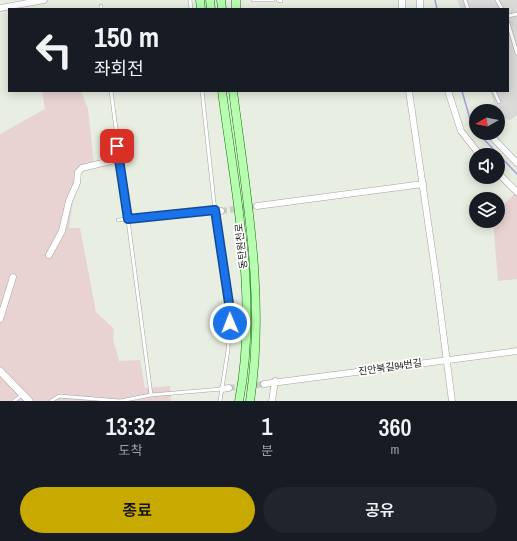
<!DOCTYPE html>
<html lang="ko">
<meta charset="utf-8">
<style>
body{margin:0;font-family:"Archivo Narrow","Noto Sans KR",sans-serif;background:#20242c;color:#f1f3f6;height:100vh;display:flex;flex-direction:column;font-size:15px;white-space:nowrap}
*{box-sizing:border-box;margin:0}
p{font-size:13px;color:#9ea1a6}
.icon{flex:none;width:22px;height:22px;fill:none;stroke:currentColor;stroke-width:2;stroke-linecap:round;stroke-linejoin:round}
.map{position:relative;height:401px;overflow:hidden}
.side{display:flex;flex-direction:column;background:#171b24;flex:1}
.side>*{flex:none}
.top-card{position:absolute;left:8px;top:8px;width:501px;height:84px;border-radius:0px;box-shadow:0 2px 10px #0003;background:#171b24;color:#f1f3f6;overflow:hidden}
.needle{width:26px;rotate:261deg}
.buttons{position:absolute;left:469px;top:104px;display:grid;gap:8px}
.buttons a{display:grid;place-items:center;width:36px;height:36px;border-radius:50%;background:#171b24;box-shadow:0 2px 10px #0003;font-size:20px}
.pin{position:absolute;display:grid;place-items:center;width:34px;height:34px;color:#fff;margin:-17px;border-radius:8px;box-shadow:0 2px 6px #0006}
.me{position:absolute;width:44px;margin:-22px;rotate:359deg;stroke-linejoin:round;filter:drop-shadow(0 0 3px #0008)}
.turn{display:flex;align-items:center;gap:14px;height:84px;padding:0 20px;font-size:18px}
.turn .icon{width:52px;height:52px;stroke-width:2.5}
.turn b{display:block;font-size:28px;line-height:34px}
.eta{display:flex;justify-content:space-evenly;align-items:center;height:68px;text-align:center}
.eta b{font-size:24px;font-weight:600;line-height:28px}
.cta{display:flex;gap:8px;margin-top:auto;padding:8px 20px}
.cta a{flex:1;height:46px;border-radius:24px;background:#c8a900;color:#111;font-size:16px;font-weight:600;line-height:46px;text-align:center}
.cta a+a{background:#20242c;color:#f1f3f6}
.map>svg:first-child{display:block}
.residential{fill:#dadad9}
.industrial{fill:#e8d3d2}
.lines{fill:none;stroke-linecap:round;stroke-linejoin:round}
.stream{stroke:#a29ee0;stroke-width:1.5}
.minor-tunnel{stroke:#c9cec3;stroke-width:6;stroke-dasharray:6 3;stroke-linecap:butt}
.service-casing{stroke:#a3a3a3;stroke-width:4}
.minor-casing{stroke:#a3a3a3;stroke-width:7}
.tertiary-casing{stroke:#a3a3a3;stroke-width:8}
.secondary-casing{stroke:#067600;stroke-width:9}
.service{stroke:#fff;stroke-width:3}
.minor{stroke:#fff;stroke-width:6}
.tertiary{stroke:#fff;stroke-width:7}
.secondary{stroke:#b8feb0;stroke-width:8}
.route-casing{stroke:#114b97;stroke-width:10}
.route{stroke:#1a73e8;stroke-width:7}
.labels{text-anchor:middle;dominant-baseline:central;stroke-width:3.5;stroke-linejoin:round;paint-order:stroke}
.street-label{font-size:10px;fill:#1c1c1c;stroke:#fff}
</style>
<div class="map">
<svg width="517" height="401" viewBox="0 0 517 401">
<rect width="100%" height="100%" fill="#e8eee1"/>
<path class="residential" d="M457 0H517V115L510 120 498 116 490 91H508V9H461Z"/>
<path class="industrial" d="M42 91H81L88 109 94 164 77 173 69 228H80L96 312 114 329 113 339 119 361 140 360 145 388 170 386 171 401H0V134L45 109Z
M517 191V279L498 281 493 221H498V210Z"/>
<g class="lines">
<path class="stream" d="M435 0 437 9
M462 91 470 119 476 131
M478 133 517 174"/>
<path class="minor-tunnel" d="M221 211 257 206
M229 388 264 384"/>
<defs>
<path id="service" d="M190 0 191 9
M253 0H273
M278 0 281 1
M465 0 468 9
M497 0 502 9
M101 6V9
M508 16 517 14
M508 23 517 53
M111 91 151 395
M202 91 215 211 230 310 228 350 220 401
M494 91 499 102
M118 220 215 211
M14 401 22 395
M51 401 59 396 120 401 151 395 222 389"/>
<path id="minor" d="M402 0V9
M420 0V9
M0 8 44 0
M409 91 436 277 452 401
M448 91 461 131 480 155
M492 133V137L517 163
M498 173 517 192
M257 206 423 184
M215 211H221
M49 255 62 231 69 201 77 183 78 172 82 168 119 159
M0 319 13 277
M264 384 517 351
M222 389 229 388
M272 401 275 381"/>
<path id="tertiary" d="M0 371 29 401"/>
<path id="secondary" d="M200 0 201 9
M210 0 211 9
M221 0 222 9
M236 0V9
M222 91C235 192 259 299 239 401
M233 91C246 194 266 298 250 401"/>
</defs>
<use href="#service" class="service-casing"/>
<use href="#minor" class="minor-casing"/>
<use href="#tertiary" class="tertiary-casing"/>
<use href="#secondary" class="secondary-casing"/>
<use href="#service" class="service"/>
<use href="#minor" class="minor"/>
<use href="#tertiary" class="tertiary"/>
<use href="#secondary" class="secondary"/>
</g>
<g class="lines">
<defs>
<path id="route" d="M117 146 128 219 215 210 230 310V323"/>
</defs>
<use href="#route" class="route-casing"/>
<use href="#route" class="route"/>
</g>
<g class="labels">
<g class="street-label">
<text transform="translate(241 246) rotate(-96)">동탄원천로</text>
<text transform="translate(390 367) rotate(-8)">진안북길94번길</text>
</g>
</g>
</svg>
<div class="buttons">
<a><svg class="needle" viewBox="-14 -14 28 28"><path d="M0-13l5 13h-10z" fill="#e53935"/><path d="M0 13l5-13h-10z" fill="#9ea1a6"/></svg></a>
<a><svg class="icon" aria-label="sound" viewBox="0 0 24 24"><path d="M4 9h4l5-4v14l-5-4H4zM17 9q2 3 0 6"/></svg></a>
<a><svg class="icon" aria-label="layers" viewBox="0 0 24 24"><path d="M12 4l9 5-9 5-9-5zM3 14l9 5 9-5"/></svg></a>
</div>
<div class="pin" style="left:117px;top:146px;background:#d93025"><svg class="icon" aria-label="arrive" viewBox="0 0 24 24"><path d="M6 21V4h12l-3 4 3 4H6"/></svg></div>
<svg class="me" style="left:230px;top:323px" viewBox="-20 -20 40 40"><circle r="17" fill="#1a73e8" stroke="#fff" stroke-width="3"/><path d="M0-11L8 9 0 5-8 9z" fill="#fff"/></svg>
<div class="top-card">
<div class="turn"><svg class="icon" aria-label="left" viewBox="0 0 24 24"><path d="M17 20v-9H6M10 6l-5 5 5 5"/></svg><div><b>150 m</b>좌회전</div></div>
</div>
</div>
<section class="side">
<div class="eta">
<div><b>13:32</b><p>도착</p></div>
<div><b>1</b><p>분</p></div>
<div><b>360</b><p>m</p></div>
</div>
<div class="cta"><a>종료</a><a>공유</a></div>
</section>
